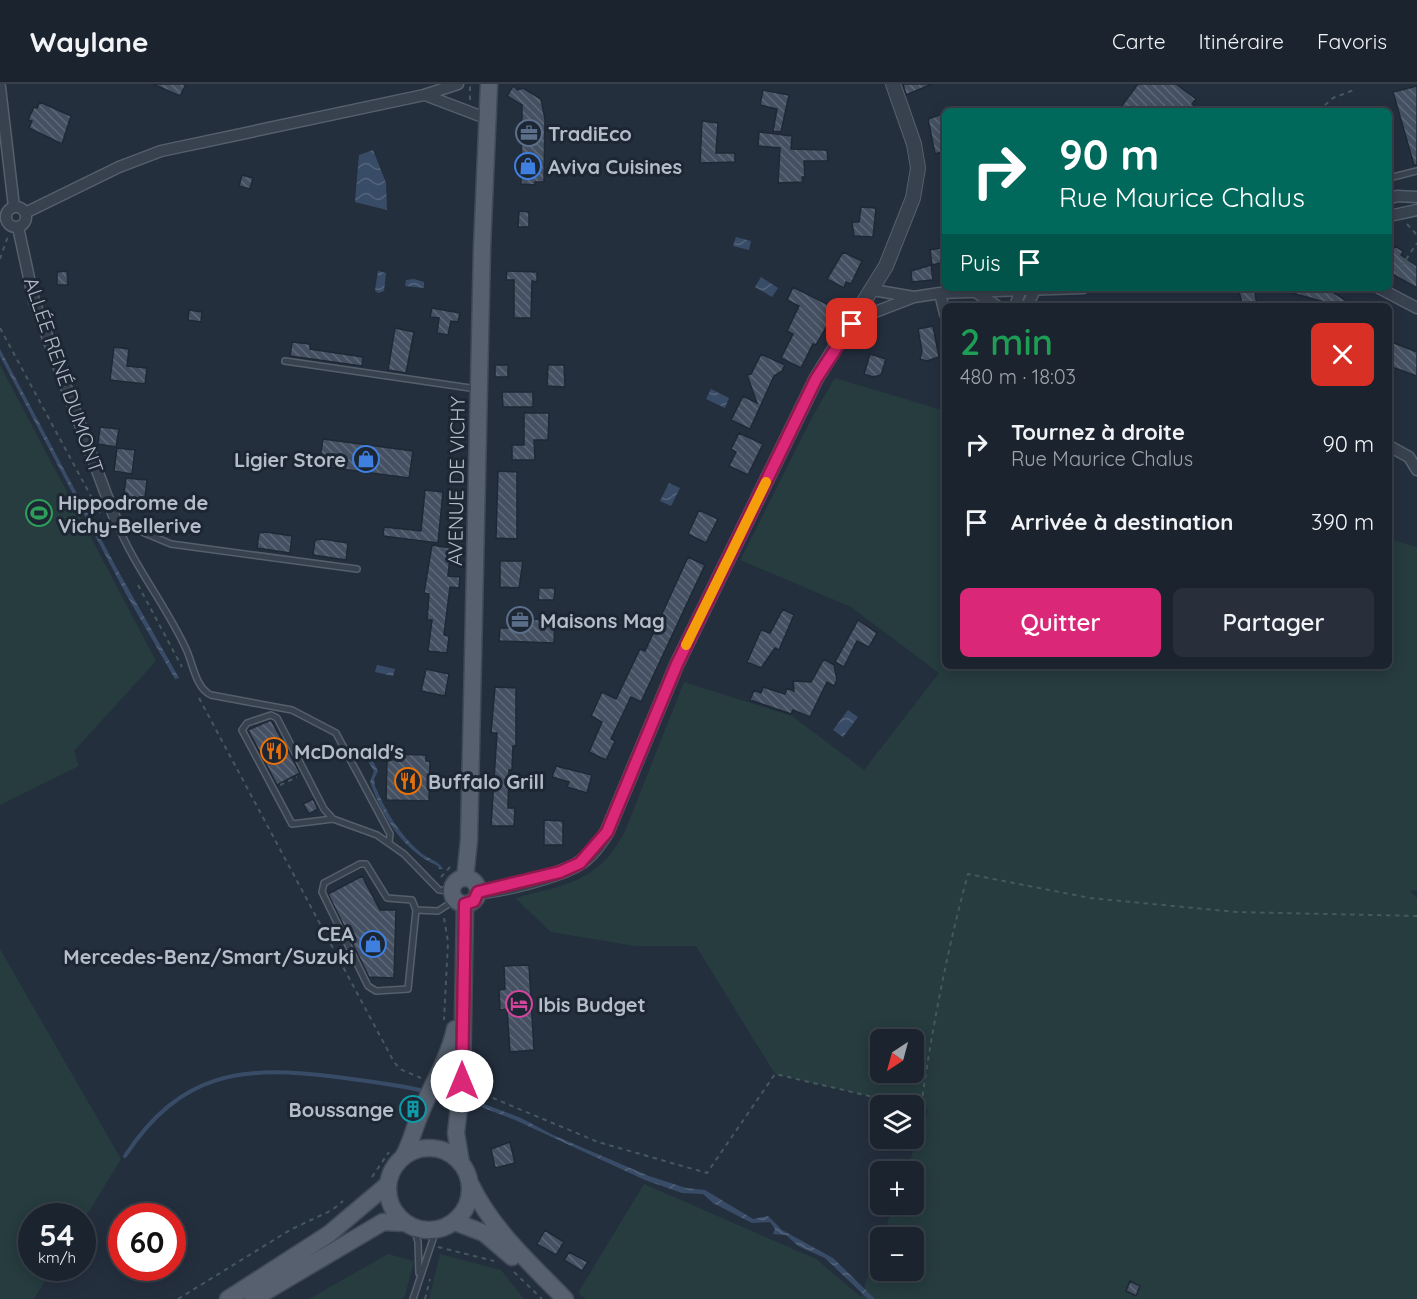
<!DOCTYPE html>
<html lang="fr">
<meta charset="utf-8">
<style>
body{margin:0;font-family:Quicksand,sans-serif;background:#282f3a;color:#f1f3f6;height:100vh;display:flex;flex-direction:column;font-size:22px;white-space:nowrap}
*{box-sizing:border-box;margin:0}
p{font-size:20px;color:#a0a4aa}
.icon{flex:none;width:33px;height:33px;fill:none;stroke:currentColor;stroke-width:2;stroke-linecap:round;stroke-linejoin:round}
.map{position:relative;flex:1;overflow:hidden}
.sheet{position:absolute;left:942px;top:219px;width:450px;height:366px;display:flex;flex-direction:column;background:#1b232e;border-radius:9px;box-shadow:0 3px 15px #0003,0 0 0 2px #39404a}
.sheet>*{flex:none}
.top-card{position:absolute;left:942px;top:24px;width:450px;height:183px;border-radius:9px;box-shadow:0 3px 15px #0003,0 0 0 2px #39404a;background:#00695c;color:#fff;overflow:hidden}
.needle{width:39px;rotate:216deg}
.controls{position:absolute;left:870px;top:945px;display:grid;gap:12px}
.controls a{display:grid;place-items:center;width:54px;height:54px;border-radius:9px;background:#1b232e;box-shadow:0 3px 15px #0003,0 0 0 2px #39404a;font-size:30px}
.speed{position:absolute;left:18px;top:1119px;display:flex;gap:12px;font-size:30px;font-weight:700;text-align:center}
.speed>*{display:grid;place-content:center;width:78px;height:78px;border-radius:50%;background:#1b232e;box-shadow:0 3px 15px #0003,0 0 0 2px #39404a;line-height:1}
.speed small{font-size:15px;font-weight:400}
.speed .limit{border:9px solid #d22;background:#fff;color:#111}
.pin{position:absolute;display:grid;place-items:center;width:51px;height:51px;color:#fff;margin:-26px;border-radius:12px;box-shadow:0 3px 9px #0006}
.me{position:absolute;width:66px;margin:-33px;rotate:0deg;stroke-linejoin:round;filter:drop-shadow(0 0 4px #0008)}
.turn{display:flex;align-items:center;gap:21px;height:126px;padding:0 18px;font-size:27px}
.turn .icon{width:78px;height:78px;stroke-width:2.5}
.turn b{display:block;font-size:42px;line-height:51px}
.then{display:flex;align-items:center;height:57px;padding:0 18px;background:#0003;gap:12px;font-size:22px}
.round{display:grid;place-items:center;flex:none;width:63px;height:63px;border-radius:9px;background:#282f3a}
.headline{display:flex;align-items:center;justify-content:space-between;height:102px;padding:0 18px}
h1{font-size:36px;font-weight:600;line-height:45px;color:#1e9e55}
.primary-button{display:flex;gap:12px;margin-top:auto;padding:12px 18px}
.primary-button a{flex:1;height:69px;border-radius:9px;background:#db2777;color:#fff;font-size:24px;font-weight:600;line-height:69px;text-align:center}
.primary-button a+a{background:#282f3a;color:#f1f3f6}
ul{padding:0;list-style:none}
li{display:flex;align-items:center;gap:18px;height:78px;padding:0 18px}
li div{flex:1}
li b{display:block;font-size:22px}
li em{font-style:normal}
header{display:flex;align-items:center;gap:36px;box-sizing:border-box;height:84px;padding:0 30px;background:#1b232e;border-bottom:2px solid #39404a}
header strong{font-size:28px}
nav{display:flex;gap:33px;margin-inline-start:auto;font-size:21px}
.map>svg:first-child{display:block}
.grass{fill:#263c3f;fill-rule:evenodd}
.water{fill:url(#water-waves)}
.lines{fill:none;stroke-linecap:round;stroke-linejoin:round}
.stream{stroke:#394c67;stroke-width:4}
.building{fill:url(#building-back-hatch);stroke:#1f2835;stroke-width:1.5}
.service-casing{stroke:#565f6c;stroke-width:8}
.minor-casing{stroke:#565f6c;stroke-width:13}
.tertiary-casing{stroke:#565f6c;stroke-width:16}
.primary-casing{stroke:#414a57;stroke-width:19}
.path{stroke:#44595c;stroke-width:2;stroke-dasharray:4.5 4.5;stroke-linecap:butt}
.service{stroke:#38414e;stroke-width:5}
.minor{stroke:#38414e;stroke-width:10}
.tertiary{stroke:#38414e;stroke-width:14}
.primary{stroke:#56606e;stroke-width:16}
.route-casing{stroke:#8e194d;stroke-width:15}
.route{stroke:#db2777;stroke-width:10}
.slow{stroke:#f59e0b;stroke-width:10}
.labels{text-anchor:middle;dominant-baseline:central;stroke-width:6;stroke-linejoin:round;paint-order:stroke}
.poi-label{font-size:20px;font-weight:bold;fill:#b4bcc9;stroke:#1d2633;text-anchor:start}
.street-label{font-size:20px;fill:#b4bcc9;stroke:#1d2633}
</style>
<header>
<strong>Waylane</strong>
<nav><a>Carte</a><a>Itinéraire</a><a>Favoris</a></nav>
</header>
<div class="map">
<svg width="1417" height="1215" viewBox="0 0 1417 1215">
<defs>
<pattern id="water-waves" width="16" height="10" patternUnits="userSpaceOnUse" patternTransform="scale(1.5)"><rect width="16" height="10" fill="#394c67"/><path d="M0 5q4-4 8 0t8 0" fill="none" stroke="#53647b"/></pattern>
<pattern id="building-back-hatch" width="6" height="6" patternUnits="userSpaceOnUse" patternTransform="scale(1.5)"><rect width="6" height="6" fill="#455162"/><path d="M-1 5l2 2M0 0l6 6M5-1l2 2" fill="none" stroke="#5d6877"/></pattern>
</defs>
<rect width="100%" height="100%" fill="#242f3e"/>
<path class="grass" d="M0 281 156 577 74 667 79 682 0 721Z
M835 294 945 327V582H1389V455L1417 463V806L1410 807 1417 814V1215H586L578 1209 644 1100 816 1175 861 1213 880 1159V1186H914V1154L882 1153 894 1121 914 1120V1088L906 1087 928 1026 775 990 696 862H635L551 848 515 814C567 800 598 799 625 747L684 598 792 632 864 686 939 589 851 523 740 476 815 328ZM880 956H914V988H880Z
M0 865 121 1075 83 1137 82 1132H32V1184H53L34 1215H0Z
M388 1170 414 1177 405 1212 402 1215H309Z
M440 1170 501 1186 524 1215H429Z"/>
<path class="water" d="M373 66 386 99 387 126 355 118 359 71Z
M736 153 751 157 749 166 733 162Z
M378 187 386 189 384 207 378 209 375 206Z
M761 193 778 204 772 213 755 203Z
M414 195 424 198V204L405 202 406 196Z
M0 265 116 483 179 594 175 595 126 510 0 272Z
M711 305 729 314 725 324 706 315Z
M669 399 680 404 671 422 660 417Z
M377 581 395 585 393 592 375 588Z
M848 626 858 633 843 653 833 646Z
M366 663 378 687 374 695 375 702C386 728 399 750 421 769 428 775 438 776 443 785H439L438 782C402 766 383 733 370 698L374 687 362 667Z
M476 1017 521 1034 553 1051 649 1092 686 1104 705 1106 753 1135 768 1132 782 1146 833 1174 875 1215H868L825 1174 798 1162 786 1151 773 1150 775 1145 770 1138 752 1139 713 1119 703 1110 682 1109 645 1096 515 1036 476 1021Z"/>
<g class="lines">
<path class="stream" d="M125 1072C181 987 243 981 337 993 366 997 396 1000 424 1007"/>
</g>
<path class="building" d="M153 0H186L180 12Z
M903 0H932L906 11Z
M1138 0H1176L1196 15 1192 20 1202 27H1118Z
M513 2 518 6 523 4 541 15 545 35 544 98H535V101L521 100 522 29V21L507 12Z
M1417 2V81H1414L1393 8Z
M763 6 789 11 781 48 773 47 777 25 760 21Z
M40 18 71 32 62 60 29 44 32 37 28 36 34 23 37 24Z
M945 29V67L935 70 928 35Z
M702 37 718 39 716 69H735V78L700 79Z
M759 48 792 52 791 65 827 66 828 77H804L805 93H802L803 98 778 99 780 64 758 62Z
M242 91 253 94 250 105 239 102Z
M861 123 876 124 873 153 854 152 852 138H859Z
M519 127 529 128V143H518Z
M1395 162 1403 167 1401 171 1417 182V204L1389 188V170Z
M945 163V178L932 181 930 166Z
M843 168 862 177 851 200 846 198 844 204 827 195Z
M931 181 933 196 912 198 911 187Z
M67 187 68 201H57V188Z
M507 187 537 188V198L532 197 531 234H514V196H506Z
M793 203 837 225 816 261 813 260 801 284 781 274 793 250 787 247 799 222 787 216Z
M1242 204H1254L1257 220 1243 222 1239 208 1243 206Z
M1285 204H1326L1355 222H1321L1324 218 1285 207Z
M432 224 460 229 458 238 451 237 448 251 437 249 439 234 430 233Z
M189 226 202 228 201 238 188 236Z
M933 242 939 273 927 277 920 275 922 267 918 245Z
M395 244 414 248 406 289 388 286Z
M1389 257 1417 268V292L1389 282Z
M292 258 310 260V265L363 273 362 282 290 272Z
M114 263 129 265 127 282 147 284 145 300 110 296Z
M761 270 785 281 782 287 774 292 750 345 731 336 743 312 757 319 747 291 751 290Z
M870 270 886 275 881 291 873 293 864 290Z
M495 281H508V293H495Z
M548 281H564L565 303 547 302Z
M502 308H533V323H503Z
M524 329H549L548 356H534L535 376H512V361H524Z
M100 343 119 345 116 363 98 360Z
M739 349 763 360 748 391 729 382 736 368 731 365Z
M323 355 413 367 409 394 319 382Z
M117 364 135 366 132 390 114 387Z
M498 387 517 388V455L496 454Z
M126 394 147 396 144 421 123 418Z
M425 406 443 408 438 459 383 452 384 443 421 447Z
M699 426 718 435 706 459 688 450Z
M266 448 292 452 290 469 257 464 259 449Z
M323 455 348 459 346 476 313 471 315 456Z
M432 461 451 464 448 492 460 493 459 504 450 503 444 551 449 552 447 569 428 567 432 536H427L429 510 424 509Z
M688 473 705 481 641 618 631 613 611 655 615 657 606 676 589 668 602 638 591 632 602 608 616 615 640 565 645 567Z
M500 477H523L519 504 500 503Z
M539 504H555L554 516H538Z
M783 525 794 531 779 566 775 564 761 584 747 578 761 546 770 549Z
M511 528H529V535L555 536 554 559 499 557 500 544H511Z
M858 536 877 549 869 563 857 557 844 583 835 578Z
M824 575 834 581 837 596 834 602 827 598 810 633 793 626 791 630 750 616 754 606 761 609 763 603 785 610 787 604 794 607 793 597 811 598Z
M426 585 449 590 445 612 421 607Z
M495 603 516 604V662H513L512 686H509L508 724H515L514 742H491L497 649H491Z
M271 636 300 689 277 701 248 646Z
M392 670 426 671V677H430L429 717 386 716 387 676H392Z
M556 682 592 691 587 709 567 703 569 698 552 693Z
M313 715 318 725 309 730 303 720Z
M544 736 563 737V761H544Z
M362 792 380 826H396L394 894 369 893 328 810Z
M529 881 534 966 510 968 507 925 500 926 499 906 505 905 504 882Z
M510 1058 515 1079 495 1084 491 1065Z
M545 1146 564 1158 556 1171 537 1160Z
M569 1168 588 1178 582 1187 564 1176Z
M1130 1197 1140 1202 1136 1212 1126 1207Z"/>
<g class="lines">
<defs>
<path id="service" d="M1389 94 1417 87
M285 277 477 305
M116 437C134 483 167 522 187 567 193 581 196 604 211 611L292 626 336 649 390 750 389 758
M116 437 171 460 357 485
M333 735 324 725 277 634 271 631 247 639 242 646 292 740 333 735 377 751 404 770 439 806 452 807
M416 826 412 816 387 814 366 780H360L324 799 322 808 368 902 376 907 408 905 416 826 438 827 455 816
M414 1144 418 1158 419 1189
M413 1215 436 1146"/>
<path id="minor" d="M0 3 14 123
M425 11 488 35
M1389 115 1397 112 1417 113
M6 133a10 10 0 1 1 20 0a10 10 0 1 1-20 0Z
M25 129 119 83 161 67 424 11 458 0
M1389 132 1417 126
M18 143 34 217 116 437
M1379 204 1417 224
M873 206 914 213
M940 209 945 230
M977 209 997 222
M1015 222 1020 208
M1027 222 1034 208
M852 240 875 228 914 213 940 209 1083 204
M1389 362 1409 373 1417 386"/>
<path id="tertiary" d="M478 808C502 806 558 792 578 780 591 772 599 760 607 748L677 580 816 295 886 182 913 114 918 84 914 60 893 0"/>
<path id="primary" d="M465 794 469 756 482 164 489 0
M452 807a13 13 0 1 1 26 0a13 13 0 1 1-26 0Z
M388 1105a41 41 0 1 1 82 0a41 41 0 1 1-82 0Z
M403 1073C411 1060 413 1047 419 1033 430 1003 448 977 455 945
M461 1079 456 1049 462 997 465 820
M471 1101C492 1145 531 1180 565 1215
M455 1138 484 1149 512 1173
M228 1215 329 1150 387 1101
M253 1215 383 1138 405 1139"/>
</defs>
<use href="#service" class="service-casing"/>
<use href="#minor" class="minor-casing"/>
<use href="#tertiary" class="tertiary-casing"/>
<use href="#primary" class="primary-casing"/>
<path class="path" d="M470 16V1
M1318 27 1333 14 1354 6
M1407 140 1417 151
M0 175 8 152
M1391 198 1417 159
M0 244 100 429
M138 501 182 583
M199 614 394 978 400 985 421 994
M280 701 297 693
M441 793 451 782
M444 834 448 858 444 936
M476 1007 598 1058 707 1089 775 990 912 1022
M914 1022 921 1023C932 944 947 867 968 790L1090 814 1236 828 1417 832
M372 1093 389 1068
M438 1163 494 1177
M514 1188 542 1215
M178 1215 290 1146 332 1126 343 1117
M425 1215 430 1195"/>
<use href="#service" class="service"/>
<use href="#minor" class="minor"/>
<use href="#tertiary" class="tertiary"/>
<use href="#primary" class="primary"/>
</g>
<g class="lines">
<defs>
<path id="route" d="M462 997 465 820 474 817 478 808 560 788 580 779 607 748 677 580 816 295 852 240"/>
</defs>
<use href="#route" class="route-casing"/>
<use href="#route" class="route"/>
<path class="slow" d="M686 561 766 398"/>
</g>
<defs>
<symbol id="office-ring" viewBox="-11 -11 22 22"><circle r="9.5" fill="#1d2633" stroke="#5c6f8a" stroke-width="1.5"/><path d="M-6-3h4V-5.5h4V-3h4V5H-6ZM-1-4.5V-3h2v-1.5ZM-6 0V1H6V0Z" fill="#5c6f8a"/></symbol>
<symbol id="shop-ring" viewBox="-11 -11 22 22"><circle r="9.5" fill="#1d2633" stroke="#3f7fe0" stroke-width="1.5"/><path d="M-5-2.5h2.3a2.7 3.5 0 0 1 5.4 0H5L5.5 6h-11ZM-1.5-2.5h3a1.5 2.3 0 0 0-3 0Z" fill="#3f7fe0"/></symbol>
<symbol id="stadium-ring" viewBox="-11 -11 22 22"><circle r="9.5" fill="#1d2633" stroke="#2e9e5b" stroke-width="1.5"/><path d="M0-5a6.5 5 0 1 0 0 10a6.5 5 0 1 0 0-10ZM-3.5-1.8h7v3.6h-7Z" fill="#2e9e5b"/></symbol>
<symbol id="restaurant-ring" viewBox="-11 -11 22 22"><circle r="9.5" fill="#1d2633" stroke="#e8710a" stroke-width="1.5"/><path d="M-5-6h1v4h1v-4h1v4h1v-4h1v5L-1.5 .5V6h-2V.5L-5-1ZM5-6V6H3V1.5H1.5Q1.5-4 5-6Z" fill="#e8710a"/></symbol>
<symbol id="hotel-ring" viewBox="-11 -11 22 22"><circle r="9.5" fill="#1d2633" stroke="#d1479c" stroke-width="1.5"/><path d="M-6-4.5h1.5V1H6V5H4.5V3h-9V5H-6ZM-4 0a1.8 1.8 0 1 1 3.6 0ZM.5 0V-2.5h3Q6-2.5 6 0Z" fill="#d1479c"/></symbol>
<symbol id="building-ring" viewBox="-11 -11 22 22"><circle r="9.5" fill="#1d2633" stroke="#0f9aa8" stroke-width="1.5"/><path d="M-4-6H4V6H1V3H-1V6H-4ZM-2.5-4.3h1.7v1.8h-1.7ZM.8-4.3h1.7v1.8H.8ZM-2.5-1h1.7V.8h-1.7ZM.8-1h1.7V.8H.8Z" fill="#0f9aa8"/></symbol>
</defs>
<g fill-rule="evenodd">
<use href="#office-ring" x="514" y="34" width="30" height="30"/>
<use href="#shop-ring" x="513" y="67" width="30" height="30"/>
<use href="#shop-ring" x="351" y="360" width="30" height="30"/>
<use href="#stadium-ring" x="24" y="414" width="30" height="30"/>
<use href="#office-ring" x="505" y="521" width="30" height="30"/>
<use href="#restaurant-ring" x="259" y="652" width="30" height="30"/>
<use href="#restaurant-ring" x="393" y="682" width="30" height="30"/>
<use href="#shop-ring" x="358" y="845" width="30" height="30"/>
<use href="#hotel-ring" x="504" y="905" width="30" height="30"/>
<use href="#building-ring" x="398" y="1010" width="30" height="30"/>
</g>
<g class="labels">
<g class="poi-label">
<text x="548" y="49">TradiEco</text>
<text x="548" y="82">Aviva Cuisines</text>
<text x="346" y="375" text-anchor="end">Ligier Store</text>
<text x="58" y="418">Hippodrome de<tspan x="58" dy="23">Vichy-Bellerive</tspan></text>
<text x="540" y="536">Maisons Mag</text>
<text x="294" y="667">McDonald's</text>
<text x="428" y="697">Buffalo Grill</text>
<text x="354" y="849" text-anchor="end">CEA<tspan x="354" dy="23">Mercedes-Benz/Smart/Suzuki</tspan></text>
<text x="538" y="920">Ibis Budget</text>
<text x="394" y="1025" text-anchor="end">Boussange</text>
</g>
<g class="street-label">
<text transform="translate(64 291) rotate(71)">ALLÉE RENÉ DUMONT</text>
<text transform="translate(456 397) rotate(-89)">AVENUE DE VICHY</text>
</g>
</g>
</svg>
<div class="controls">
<a><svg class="needle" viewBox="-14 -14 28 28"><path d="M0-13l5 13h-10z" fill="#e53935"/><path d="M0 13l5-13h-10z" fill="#a0a4aa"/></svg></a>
<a><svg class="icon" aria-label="layers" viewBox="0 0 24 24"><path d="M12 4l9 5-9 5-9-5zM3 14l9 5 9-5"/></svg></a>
<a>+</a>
<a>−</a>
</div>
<div class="speed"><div>54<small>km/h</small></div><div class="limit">60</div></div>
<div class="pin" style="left:852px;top:240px;background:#d93025"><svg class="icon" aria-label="arrive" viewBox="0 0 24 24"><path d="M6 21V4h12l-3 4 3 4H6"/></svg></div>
<svg class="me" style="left:462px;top:997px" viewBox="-20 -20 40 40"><circle r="19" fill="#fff"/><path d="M0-13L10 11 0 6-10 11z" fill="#db2777"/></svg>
<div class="top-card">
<div class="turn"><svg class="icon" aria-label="right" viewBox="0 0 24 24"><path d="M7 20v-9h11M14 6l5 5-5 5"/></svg><div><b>90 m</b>Rue Maurice Chalus</div></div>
<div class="then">Puis<svg class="icon" aria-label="arrive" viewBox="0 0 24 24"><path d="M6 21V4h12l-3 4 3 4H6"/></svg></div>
</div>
<section class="sheet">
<div class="headline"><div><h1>2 min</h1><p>480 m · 18:03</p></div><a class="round" style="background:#d93025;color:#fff"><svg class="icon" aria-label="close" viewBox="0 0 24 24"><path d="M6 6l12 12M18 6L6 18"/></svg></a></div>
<ul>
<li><svg class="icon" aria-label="right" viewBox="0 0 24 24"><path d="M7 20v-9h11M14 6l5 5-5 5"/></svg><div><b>Tournez à droite</b><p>Rue Maurice Chalus</p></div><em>90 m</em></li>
<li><svg class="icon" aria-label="arrive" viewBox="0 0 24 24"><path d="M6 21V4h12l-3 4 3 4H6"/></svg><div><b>Arrivée à destination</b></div><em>390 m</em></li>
</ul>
<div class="primary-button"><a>Quitter</a><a>Partager</a></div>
</section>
</div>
